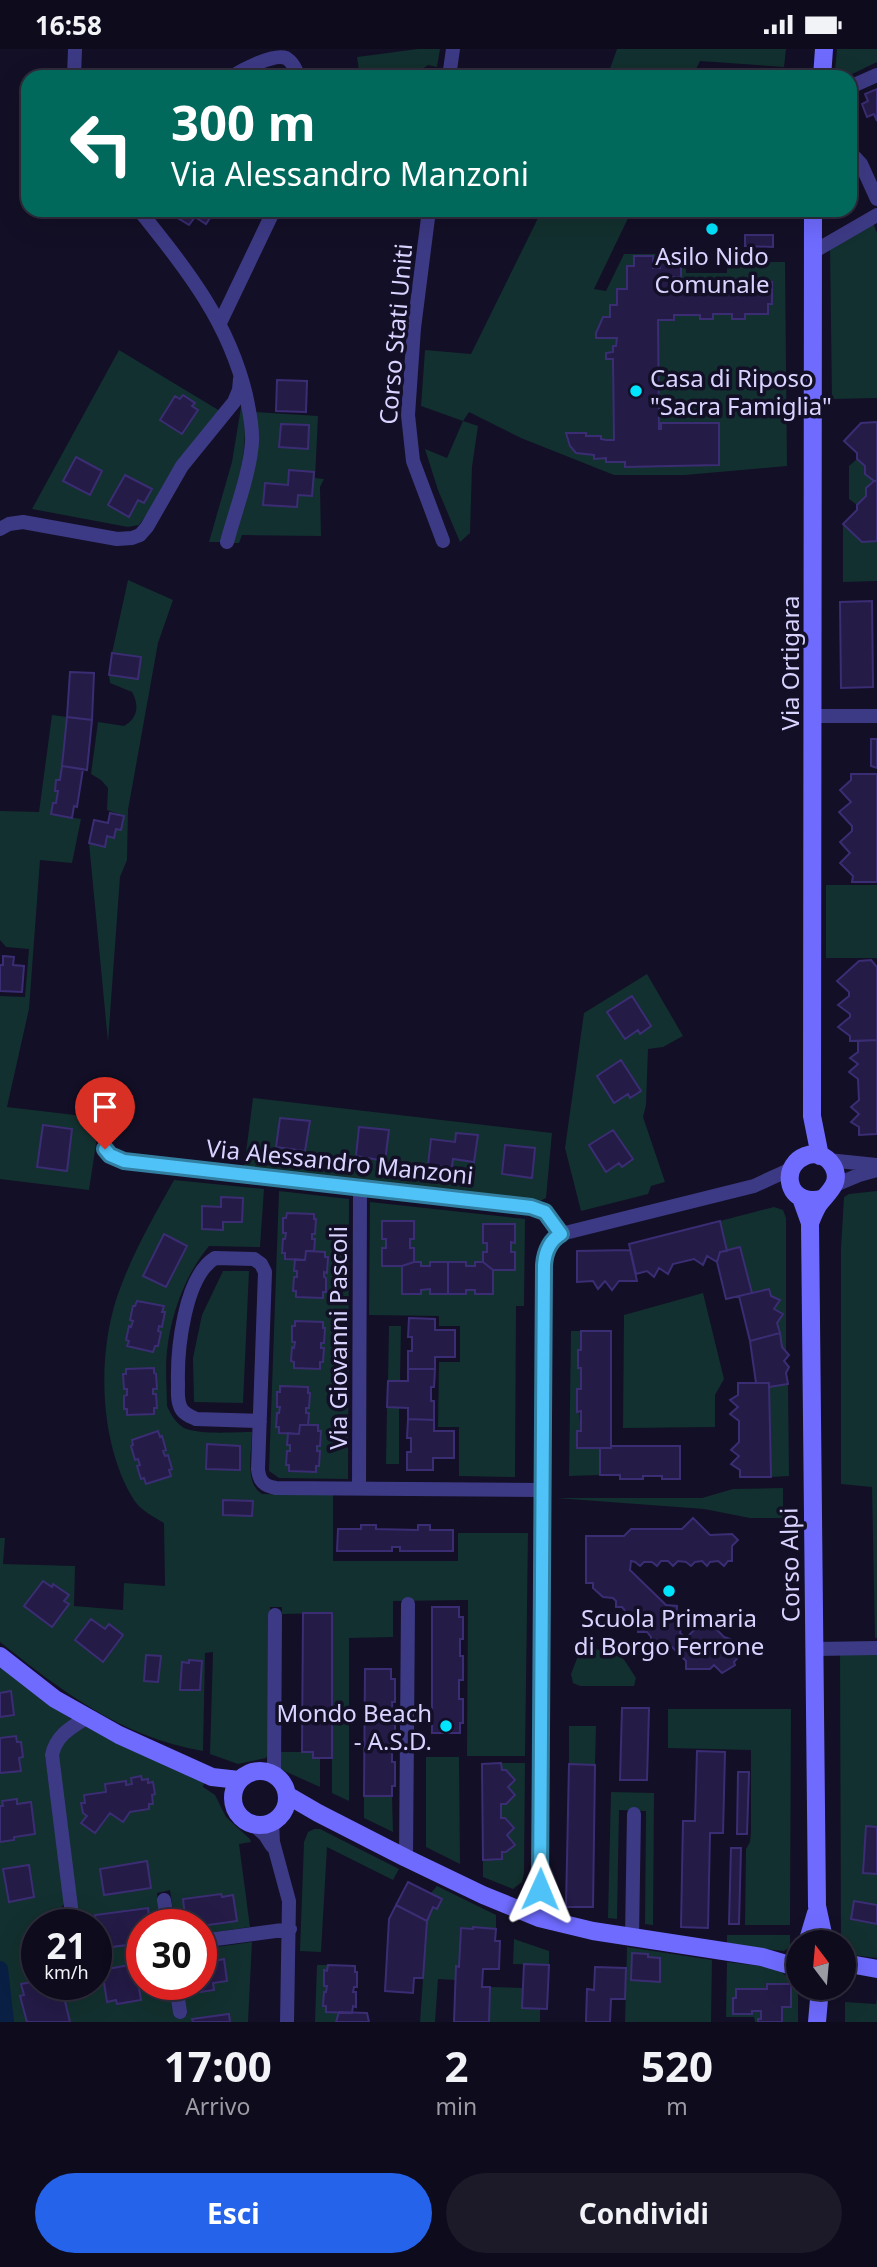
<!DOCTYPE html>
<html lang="it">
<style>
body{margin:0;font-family:"Noto Sans",sans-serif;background:#1c1929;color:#f1f3f6;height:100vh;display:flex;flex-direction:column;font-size:26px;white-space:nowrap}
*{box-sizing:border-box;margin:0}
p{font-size:23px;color:#9b9ba3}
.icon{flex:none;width:38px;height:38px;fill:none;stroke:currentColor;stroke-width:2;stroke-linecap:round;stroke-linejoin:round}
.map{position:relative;height:1973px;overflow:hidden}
.sheet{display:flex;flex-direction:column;background:#0e0b1c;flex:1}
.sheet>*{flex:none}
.banner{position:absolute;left:21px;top:21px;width:836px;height:147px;border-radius:21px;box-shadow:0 7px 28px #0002,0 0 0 2px #2e2b3b;background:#00695c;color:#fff;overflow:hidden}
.needle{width:46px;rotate:344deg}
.buttons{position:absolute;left:786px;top:1881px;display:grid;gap:14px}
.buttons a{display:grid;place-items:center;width:70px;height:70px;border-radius:50%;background:#0e0b1c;box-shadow:0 7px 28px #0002,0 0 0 2px #2e2b3b;font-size:35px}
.speed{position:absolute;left:21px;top:1860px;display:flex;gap:14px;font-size:35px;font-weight:700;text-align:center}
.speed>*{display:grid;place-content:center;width:91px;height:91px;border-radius:50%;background:#0e0b1c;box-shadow:0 7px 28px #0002,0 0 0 2px #2e2b3b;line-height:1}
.speed small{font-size:18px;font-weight:400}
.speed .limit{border:10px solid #d22;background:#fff;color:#111}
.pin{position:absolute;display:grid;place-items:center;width:60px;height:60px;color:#fff;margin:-72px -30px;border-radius:50% 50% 50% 0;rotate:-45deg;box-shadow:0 0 7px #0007}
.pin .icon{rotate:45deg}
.me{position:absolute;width:77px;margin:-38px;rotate:1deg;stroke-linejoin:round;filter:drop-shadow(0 0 5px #0008)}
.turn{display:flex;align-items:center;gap:24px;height:147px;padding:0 35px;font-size:32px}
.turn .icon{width:91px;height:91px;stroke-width:2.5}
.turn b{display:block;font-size:49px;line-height:60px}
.eta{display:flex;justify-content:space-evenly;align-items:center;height:119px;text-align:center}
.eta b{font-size:42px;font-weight:700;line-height:49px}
.action{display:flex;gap:14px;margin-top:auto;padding:14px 35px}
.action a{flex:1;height:80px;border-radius:42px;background:#2563eb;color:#fff;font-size:28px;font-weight:700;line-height:80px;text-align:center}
.action a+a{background:#1c1929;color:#f1f3f6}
.status{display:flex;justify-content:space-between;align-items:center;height:49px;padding:0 35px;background:#0e0b1c;direction:ltr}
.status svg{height:19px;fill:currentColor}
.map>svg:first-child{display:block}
.green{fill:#12302f;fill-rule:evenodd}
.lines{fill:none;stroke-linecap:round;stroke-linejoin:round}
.canal{stroke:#0a1f44;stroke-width:16}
.building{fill:#241b47;stroke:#3b2d73;stroke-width:2}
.street{stroke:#3d3a85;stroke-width:14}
.secondary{stroke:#6f6bff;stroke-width:18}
.route-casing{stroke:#337fa1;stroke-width:18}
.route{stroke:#4fc3f7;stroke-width:12}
.poi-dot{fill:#00e5ff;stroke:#130f26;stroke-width:2.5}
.labels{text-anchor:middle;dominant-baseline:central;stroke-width:7;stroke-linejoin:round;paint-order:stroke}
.poi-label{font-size:24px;fill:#d9d4ff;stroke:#130f26}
.street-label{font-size:24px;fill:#d9d4ff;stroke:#130f26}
</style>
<div class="status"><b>16:58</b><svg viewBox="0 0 49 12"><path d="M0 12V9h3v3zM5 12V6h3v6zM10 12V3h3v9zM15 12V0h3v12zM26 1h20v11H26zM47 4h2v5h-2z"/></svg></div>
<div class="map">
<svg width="877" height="1973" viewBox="0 0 877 1973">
<rect width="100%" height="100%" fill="#130f26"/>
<path class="green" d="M418 0H440L437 18 428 16 411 28H360L357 8Z
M617 0H786L784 18 700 12 692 28H607Z
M837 0H877V13L846 28H840L835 21Z
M542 161H632L594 240 606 242 624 205H686V224H727V213H785L787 417 685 426H614L521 389 469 363 463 372 478 377 472 418 470 484 460 493 438 441 425 400 447 409 463 372 421 357 425 301 471 305Z
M873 174 877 184V349L832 350 830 198Z
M119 301 220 362 139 476 128 478 32 460Z
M242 352C252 403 234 445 221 493H209L232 413Z
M255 363 318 367 315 429 324 430 320 438 321 487 242 486 239 494H231Z
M857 410 865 417V425L874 432 866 439V447L857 456 849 450V417Z
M843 475 862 493 877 492V532L843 533Z
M128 531 173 551 158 594 128 761 127 811 120 828 108 993 89 794 105 797 107 787 114 789 116 780 121 781 124 767 107 761 108 739 101 731 91 725 98 673 124 677C137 670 140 657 132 643L110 634 109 626 138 630 141 608 112 604Z
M52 666 67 668 60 731H56L55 741 58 742 56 754H53L51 765 81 770 72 814 40 811 29 960 7 1058 100 1069 89 1141 0 1130V947L25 948 29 900 6 898 0 891V762L39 763Z
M826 836H877V909H826Z
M647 925 683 987 663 998 648 1000 646 1056 643 1068 665 1133 651 1137 648 1145 581 1162 565 1099 584 964Z
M253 1049 552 1084 546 1149 538 1153 244 1119Z
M174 1131 264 1140 260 1198 209 1197C185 1226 171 1265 167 1302 165 1320 167 1339 167 1357 171 1366 176 1374 184 1379 200 1386 234 1383 252 1383 252 1402 244 1434 262 1445L333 1446V1512H458V1484H528L525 1707H467L468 1551 393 1552V1588L349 1589V1752L332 1744V1564L282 1565V1558H270L268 1705 266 1709 238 1715 210 1705 213 1603 205 1604 203 1702C121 1688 63 1643 0 1593V1489H5L3 1515 75 1517 74 1557 123 1561 124 1534 165 1537 164 1474C154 1468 140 1461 134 1451 98 1394 96 1299 121 1237 135 1200 155 1165 174 1131Z
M279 1142 349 1150 348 1430 279 1429 269 1422Z
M877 1142V1589H875L872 1438 841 1435V1199L844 1148 849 1145Z
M370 1153 525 1170 524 1257H516L515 1428 459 1427V1378H438L439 1313H460V1277H439V1267L369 1266Z
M774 1158 783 1161 786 1169V1303L782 1298 777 1274 783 1265 774 1260 780 1251 752 1244 727 1202 720 1172Z
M223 1222H249L243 1354 194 1353 193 1309 202 1266Z
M703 1244 724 1330 715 1346V1378L623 1379 624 1266Z
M389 1277H401L400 1332H388Z
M571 1282H581V1301L578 1302V1319H581V1340H577L581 1382H577V1399H600V1426L569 1427Z
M788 1335 789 1427 771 1428 769 1338Z
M387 1358 399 1359V1415H386Z
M783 1439V1469H750L704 1460 556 1449H702L733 1440Z
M596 1600 610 1605 617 1604 625 1612 636 1629 634 1637H580L573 1634 571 1625 578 1607Z
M840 1606H877V1909L844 1905V1894L841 1893Z
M0 1617 47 1654 73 1671C59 1682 48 1689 45 1707L65 1852 59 1864 61 1876 78 1873 57 1718 61 1696 83 1676 204 1734 203 1738 215 1746 226 1768 250 1790 251 1793 239 1795 250 1878 201 1885V1876H175L170 1841 157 1844 161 1876H142V1936H170L175 1968 187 1966 183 1936H201V1900L252 1893 248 1973H0ZM37 1876H96V1936H37Z
M668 1660H791L790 1876H745L746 1800 750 1793 751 1783V1701L668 1699Z
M569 1677H596L595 1716 569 1715Z
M280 1703H313L320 1709V1738L280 1720Z
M426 1708H459L460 1815 426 1798Z
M501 1714H525L524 1824 522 1833 513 1840 483 1828V1811L501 1810 502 1803H506L514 1796 507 1786 514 1779 505 1769H501V1755H506L515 1746 508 1738 515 1731 506 1721H502Z
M611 1743 654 1744 653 1876 645 1875 646 1762 619 1761 617 1870 608 1869Z
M364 1747H392L393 1783 364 1769Z
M314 1780H320L399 1820 393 1831 327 1798 321 1903 300 1902 304 1793 308 1783Z
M437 1837 496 1866V1880L473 1878V1880H461L459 1918H457L456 1931 438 1930 435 1973H420L427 1872 433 1858 437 1860 442 1851 430 1845Z
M727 1886H790V1898L784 1902 727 1896Z
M514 1890 549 1902V1916L513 1915Z
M627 1898 712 1911 711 1973H625Z
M727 1913 776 1919 798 1936V1973H755L754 1968H726Z
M317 1916H328L327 1922H324V1936L327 1937 326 1943H324L323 1956 339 1963 336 1973H315Z
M490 1938 523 1939 522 1959 540 1960V1973H489Z
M877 1948V1973H845V1953L876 1955Z"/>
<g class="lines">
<path class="canal" d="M0 1920 6 1973"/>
</g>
<path class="building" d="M877 40V72L874 65 867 68 862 55 868 52 865 45Z
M175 161H215L206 175 195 168 189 176 173 166Z
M745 186H773V198L745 197Z
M634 207H653V219H660L661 212H681V228H673V234H734V230H745V233H772V255H768V265H745V270H732V265H713V270H700V266H674V271H658L659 380H661V374H719V416L625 418V413H606V409L594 410V406L576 404 570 397 566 384H586V387H601V390L606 391H614L613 310H606V304L613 303V297H616L617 289H596V284L603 268H610V256H617V240H627V217H634Z
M277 331 307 332 306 363 276 362Z
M183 346 195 354 192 357 198 361 182 385 160 371 175 347 180 350Z
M877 373V432H874L865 425V417L857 410V404L844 392 861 374Z
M281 375 309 376 308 400 279 398Z
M76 408 102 422 90 446 63 432Z
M289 421 314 423 312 447 298 446 297 458 263 456 265 434 288 436Z
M125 426 152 440 144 454 138 451 129 468 108 456Z
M874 432H877V492L862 493 843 475 857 461V456L866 447V439Z
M872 552 873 638 841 639 840 553Z
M112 604 141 608 138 630 109 626Z
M70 623 94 624 92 671 67 668Z
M67 668 92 671 87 721 62 717Z
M871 690H877V719L871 717Z
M62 717 83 720 77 758 74 757 72 769 51 765 53 754H56L58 742H55L56 731H60Z
M851 725H877V833H852L853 827 840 814 850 804 840 793 852 782V777L839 763 851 753 840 741 851 731Z
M110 764 124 767 121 781 116 780 114 789 107 787 105 798 89 794 94 771 108 774Z
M3 907 14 908 13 916 24 917 22 943 0 942V916H3Z
M871 911 877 918V991L850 992V987L838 978 850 968V965L838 956 849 947V943L837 932 859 912Z
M632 947 651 977 640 985 638 981 625 990 607 963Z
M877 991V1085L859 1086V1078L851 1073 859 1065 851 1058 859 1051 858 1030 849 1023 858 1015 850 1009 858 1003V992Z
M621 1011 641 1042 630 1049 628 1045 614 1054 597 1027Z
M280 1069 310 1072 305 1102 276 1098Z
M43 1076 72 1080 67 1122 37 1118Z
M359 1078 389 1081 385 1112 356 1107Z
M613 1081 633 1110 622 1118 619 1114 606 1123 589 1096Z
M456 1084 478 1086 474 1113 453 1110 452 1118 428 1116 431 1090 455 1093Z
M505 1096 535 1099 532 1129 502 1125Z
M221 1148 243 1149 242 1173H223V1181L202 1180V1157L221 1158Z
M287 1164 314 1165V1170H316L315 1185H312V1190H315L314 1202H306L305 1211 285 1210V1204H282L283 1190H285L286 1184H283V1169H286Z
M382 1172H414V1190H410V1199H414V1213L402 1217H382V1199H386V1190H382Z
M720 1172 727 1202 720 1203 717 1213 707 1207 703 1216 694 1210 673 1215 668 1225 659 1219 654 1228 647 1222 636 1225 629 1195Z
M483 1175H515V1194L511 1193V1203H515V1221H493L483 1213V1203H487V1194H483Z
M164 1185 187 1197 166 1238 143 1227Z
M740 1198 752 1244 726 1250 717 1213 720 1203Z
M630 1201 637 1232H619L612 1241 605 1232 598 1240 593 1232 577 1233V1202Z
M306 1202 325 1203V1208H328L327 1224 324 1223V1228L326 1229V1243H323V1249L296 1248V1242H293L294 1228H297V1222H294L295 1210 305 1211Z
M414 1213H421V1217H430V1213H448V1245H430V1240L421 1241V1245H402V1217Z
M448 1213H466V1217H475V1213H483L493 1221V1245H475V1241H466V1245H448Z
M769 1240 771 1247 780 1251 774 1260 783 1265 777 1274 780 1284 750 1292 739 1247Z
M137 1252 164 1257 162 1263H165L162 1278 159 1277 158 1282 161 1283 158 1297H155L153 1303 127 1297 129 1292 126 1291 129 1277 131 1278 133 1272 130 1271 133 1257H135Z
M409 1269 435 1270V1281H455V1308H435V1320H408V1302H412V1288H408Z
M295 1272 323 1273V1279H325L324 1294H321V1299H324L323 1313H320V1320L294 1319V1313L291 1312 292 1298 294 1299 295 1293H292V1277H295Z
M581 1282H611V1399H577V1382H581V1362L577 1363V1340H581V1319H578V1301H581Z
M780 1284 782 1298 789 1306 784 1312 789 1318 786 1324 788 1335 769 1338V1334H756L750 1292Z
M154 1319V1324L156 1325 157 1340H153V1345H156L157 1359H154V1365L127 1366V1360H124V1347L127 1346V1340H124L123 1325H126V1320Z
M408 1320H435L434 1338H431V1352H434V1371L408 1370V1359L387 1358 388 1332H408Z
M738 1334H769L771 1428H740V1421L731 1415 739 1407 731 1401 739 1393V1372L730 1365 738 1358 730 1351 738 1346Z
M280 1337 308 1338V1344H310L309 1359H306V1364H309L308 1376H300L299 1385 279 1384V1378H276L277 1364H279L280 1358H277V1343H280Z
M408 1370 434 1371V1382H454V1409H433V1421H407V1403H411V1389H407Z
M300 1376H318V1382H321L320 1397H317V1402H320L319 1417H316V1423L289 1422V1416H286L287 1402H290V1396H287L288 1384 299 1385Z
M158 1382 160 1388 162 1387 166 1401 163 1402 165 1407 168 1406 172 1420 169 1421 171 1427 146 1435 144 1429 141 1430 137 1417 140 1416 138 1410 135 1411 131 1397 133 1396 132 1391Z
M207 1395 240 1397V1421L206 1420Z
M611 1397H680V1430H662V1427H643V1430H620V1426H600V1399H611Z
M223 1451 253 1452 252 1467 223 1466Z
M693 1469 710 1486 732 1485 738 1491 732 1497V1512H728L724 1517 718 1512 710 1513 707 1517 702 1512 695 1513 691 1517 686 1513 678 1512 673 1517 668 1512H661L657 1517 652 1513H644L640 1517 635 1513 631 1512 630 1521 666 1556 677 1557 676 1573 681 1577 680 1584 686 1589 706 1570 724 1588 730 1590 729 1593 741 1605 734 1613 735 1616 722 1624 714 1616 710 1620H686V1612L666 1592 661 1596 658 1594 651 1593V1588L647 1583H638V1575L635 1570H627V1564L622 1558H616V1552L613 1549 603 1548 593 1539V1534H586V1487H624L631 1480H682Z
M361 1476H376V1480L418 1481V1476H430V1481H453V1502H400V1498H392V1502H337L338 1480H361Z
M43 1532 52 1538 53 1535 69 1546 64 1552 69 1555 52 1578 24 1557Z
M432 1558H459V1568H463V1590H460V1607H463V1631H459V1650H463V1674H460V1684H432Z
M303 1564H332V1709H313V1703H302Z
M91 1570 105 1580 109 1575 123 1586 103 1613 75 1591Z
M146 1606 161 1607 158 1633 144 1632Z
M189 1611 202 1612 200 1641H180L182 1613 189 1614Z
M365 1620H391V1630H395V1653H392L393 1670H395V1694H392V1713H395V1737H392V1747H364Z
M11 1642 14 1666 0 1668V1644Z
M622 1659H649L647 1731H620Z
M16 1687 17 1693H21L23 1708 19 1709 21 1722 0 1724V1689Z
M697 1702 725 1703 723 1784H710L708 1879 681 1878 683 1772H695Z
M501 1714 502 1721H506L515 1731 508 1738 515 1746 506 1755H501V1769H505L514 1779 507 1786 515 1796 506 1803H502V1810L483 1811 482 1715Z
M569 1715 595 1716 593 1858H566Z
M738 1723H749L747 1785H737Z
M141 1727 142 1731 148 1730V1734L153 1733 155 1745 152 1746 153 1755H149V1760L130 1763 123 1773 110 1764 95 1784 81 1774 87 1767 83 1764 81 1754H85L84 1746 106 1743 105 1735 126 1732V1736L132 1735 131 1729Z
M17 1750V1755L31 1753 35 1785 14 1788V1791L0 1793V1757H3L2 1752Z
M866 1777 877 1778V1825L863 1824Z
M731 1799H741L739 1875H729Z
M147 1812 151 1839 104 1846 100 1820Z
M29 1816 34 1848 9 1853 3 1820Z
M408 1833 442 1850 437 1860 433 1858 427 1872 396 1856Z
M221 1845 222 1848 233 1846 237 1872 201 1877 186 1876 183 1850Z
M854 1852 877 1856V1875L851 1870Z
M396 1856 427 1872 423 1929H414L413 1944 385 1942 389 1870Z
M148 1859 150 1876H142V1894L104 1899V1892L98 1893 95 1866Z
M473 1878 496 1880 495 1892H500L499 1920H483L482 1938H490L489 1973H454L456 1917 459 1918 461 1879 473 1880Z
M632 1904 648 1905V1908L660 1909V1933L631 1931Z
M214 1906V1912L224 1910 227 1932 213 1934 214 1941 193 1944 192 1936H201V1908Z
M135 1915 141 1951 117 1955 116 1951 107 1953 102 1921Z
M524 1915 549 1916 547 1960 522 1959Z
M328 1916 355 1917V1923H357V1938H354L353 1943H356V1958L353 1957 352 1964 326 1963V1957H323L324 1943H326L327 1937H324V1921L327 1922Z
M595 1918 626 1919 625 1950H611L610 1973H586L587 1940 594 1941Z
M37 1932V1936H61L70 1973H27L20 1947 24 1946 21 1935Z
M767 1935H791V1958H782V1973H758V1970H761V1962H752V1965H733V1949H736V1940H767Z
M339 1963 367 1964 369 1973H336Z
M229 1965 230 1973H193L192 1970Z"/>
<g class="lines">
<path class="street" d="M74 28 75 0
M231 28C242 21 274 4 286 9 293 13 296 21 299 28
M449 28 453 0
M850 38 877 26
M850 103 861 115 877 150
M139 161C186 220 228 271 246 346 249 361 253 377 252 393 250 424 235 463 227 493
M429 161 414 279 408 366 413 412 443 492
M813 203 877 166
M220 274 274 161
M0 480 9 475 23 473 117 490 132 489 140 486 147 478 182 417 234 353 239 341 240 330
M813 667H877
M105 1100 110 1106 124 1112 538 1159 549 1167 561 1185
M828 1111 877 1116
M835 1136 859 1126 877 1121
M260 1372 196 1370C189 1367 182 1364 180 1357 177 1350 178 1342 178 1335 177 1302 184 1228 215 1209L254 1210 261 1215 265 1223 258 1420C259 1432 264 1437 276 1439L542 1441
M359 1440 360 1139
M815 1600 877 1599
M274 1725 275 1566
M272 1773 273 1793 289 1852 287 1973
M254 1776 265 1786 272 1797
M406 1809 408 1555
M164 1851 168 1876
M539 1869 543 1252C544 1229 538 1199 561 1185L754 1137 791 1120
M73 1874 52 1706C56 1687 70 1679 86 1669
M632 1889 634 1765
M201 1892 290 1880
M176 1936 180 1963"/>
<path class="secondary" d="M822 28 824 0
M813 161 812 1067 820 1107
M801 1149 810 1174 817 1857 825 1894
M810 1174C813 1167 815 1161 819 1155 828 1143 842 1134 833 1117 820 1094 786 1108 790 1133 793 1150 810 1154 824 1149
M0 1607 55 1650 119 1686 212 1728 239 1731
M233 1749a27 27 0 1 1 54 0a27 27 0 1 1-54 0Z
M287 1746 318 1764 406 1809 483 1846 539 1869 593 1882 762 1908 796 1918
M807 1894 816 1864
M844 1914 877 1920
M817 1973 820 1939"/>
</g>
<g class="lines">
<defs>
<path id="route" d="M105 1100 110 1106 124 1112 531 1158 545 1163 561 1185C549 1192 545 1203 544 1216L540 1840"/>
</defs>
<use href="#route" class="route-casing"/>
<use href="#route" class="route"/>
</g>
<g class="poi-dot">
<circle cx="712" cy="180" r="7"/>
<circle cx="636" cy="342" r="7"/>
<circle cx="669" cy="1542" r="7"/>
<circle cx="446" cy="1677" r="7"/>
</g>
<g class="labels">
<g class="poi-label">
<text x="712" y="206">Asilo Nido<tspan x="712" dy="28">Comunale</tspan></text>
<text x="650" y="328" text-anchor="start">Casa di Riposo<tspan x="650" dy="28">"Sacra Famiglia"</tspan></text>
<text x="669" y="1568">Scuola Primaria<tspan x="669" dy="28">di Borgo Ferrone</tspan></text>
<text x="432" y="1663" text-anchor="end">Mondo Beach<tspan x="432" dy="28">- A.S.D.</tspan></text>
</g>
<g class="street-label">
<text transform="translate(395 285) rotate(-85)">Corso Stati Uniti</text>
<text transform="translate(789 614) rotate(-90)">Via Ortigara</text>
<text transform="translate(340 1112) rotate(6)">Via Alessandro Manzoni</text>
<text transform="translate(337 1289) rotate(-90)">Via Giovanni Pascoli</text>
<text transform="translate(789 1516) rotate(-91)">Corso Alpi</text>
</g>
</g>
</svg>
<div class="buttons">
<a><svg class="needle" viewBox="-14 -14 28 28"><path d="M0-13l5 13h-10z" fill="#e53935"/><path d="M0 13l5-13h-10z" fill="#9b9ba3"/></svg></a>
</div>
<div class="speed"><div>21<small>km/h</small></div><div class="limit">30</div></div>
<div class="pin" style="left:105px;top:1100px;background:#d93025"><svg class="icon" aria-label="arrive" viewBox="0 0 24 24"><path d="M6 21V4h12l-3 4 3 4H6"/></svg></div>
<svg class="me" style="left:540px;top:1840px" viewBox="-20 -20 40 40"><path d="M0-17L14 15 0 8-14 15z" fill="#4fc3f7" stroke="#fff" stroke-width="4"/></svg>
<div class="banner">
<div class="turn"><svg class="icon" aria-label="left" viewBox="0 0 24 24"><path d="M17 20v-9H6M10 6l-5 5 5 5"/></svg><div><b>300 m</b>Via Alessandro Manzoni</div></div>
</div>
</div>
<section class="sheet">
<div class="eta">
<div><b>17:00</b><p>Arrivo</p></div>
<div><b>2</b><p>min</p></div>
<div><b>520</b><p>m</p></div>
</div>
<div class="action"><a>Esci</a><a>Condividi</a></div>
</section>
